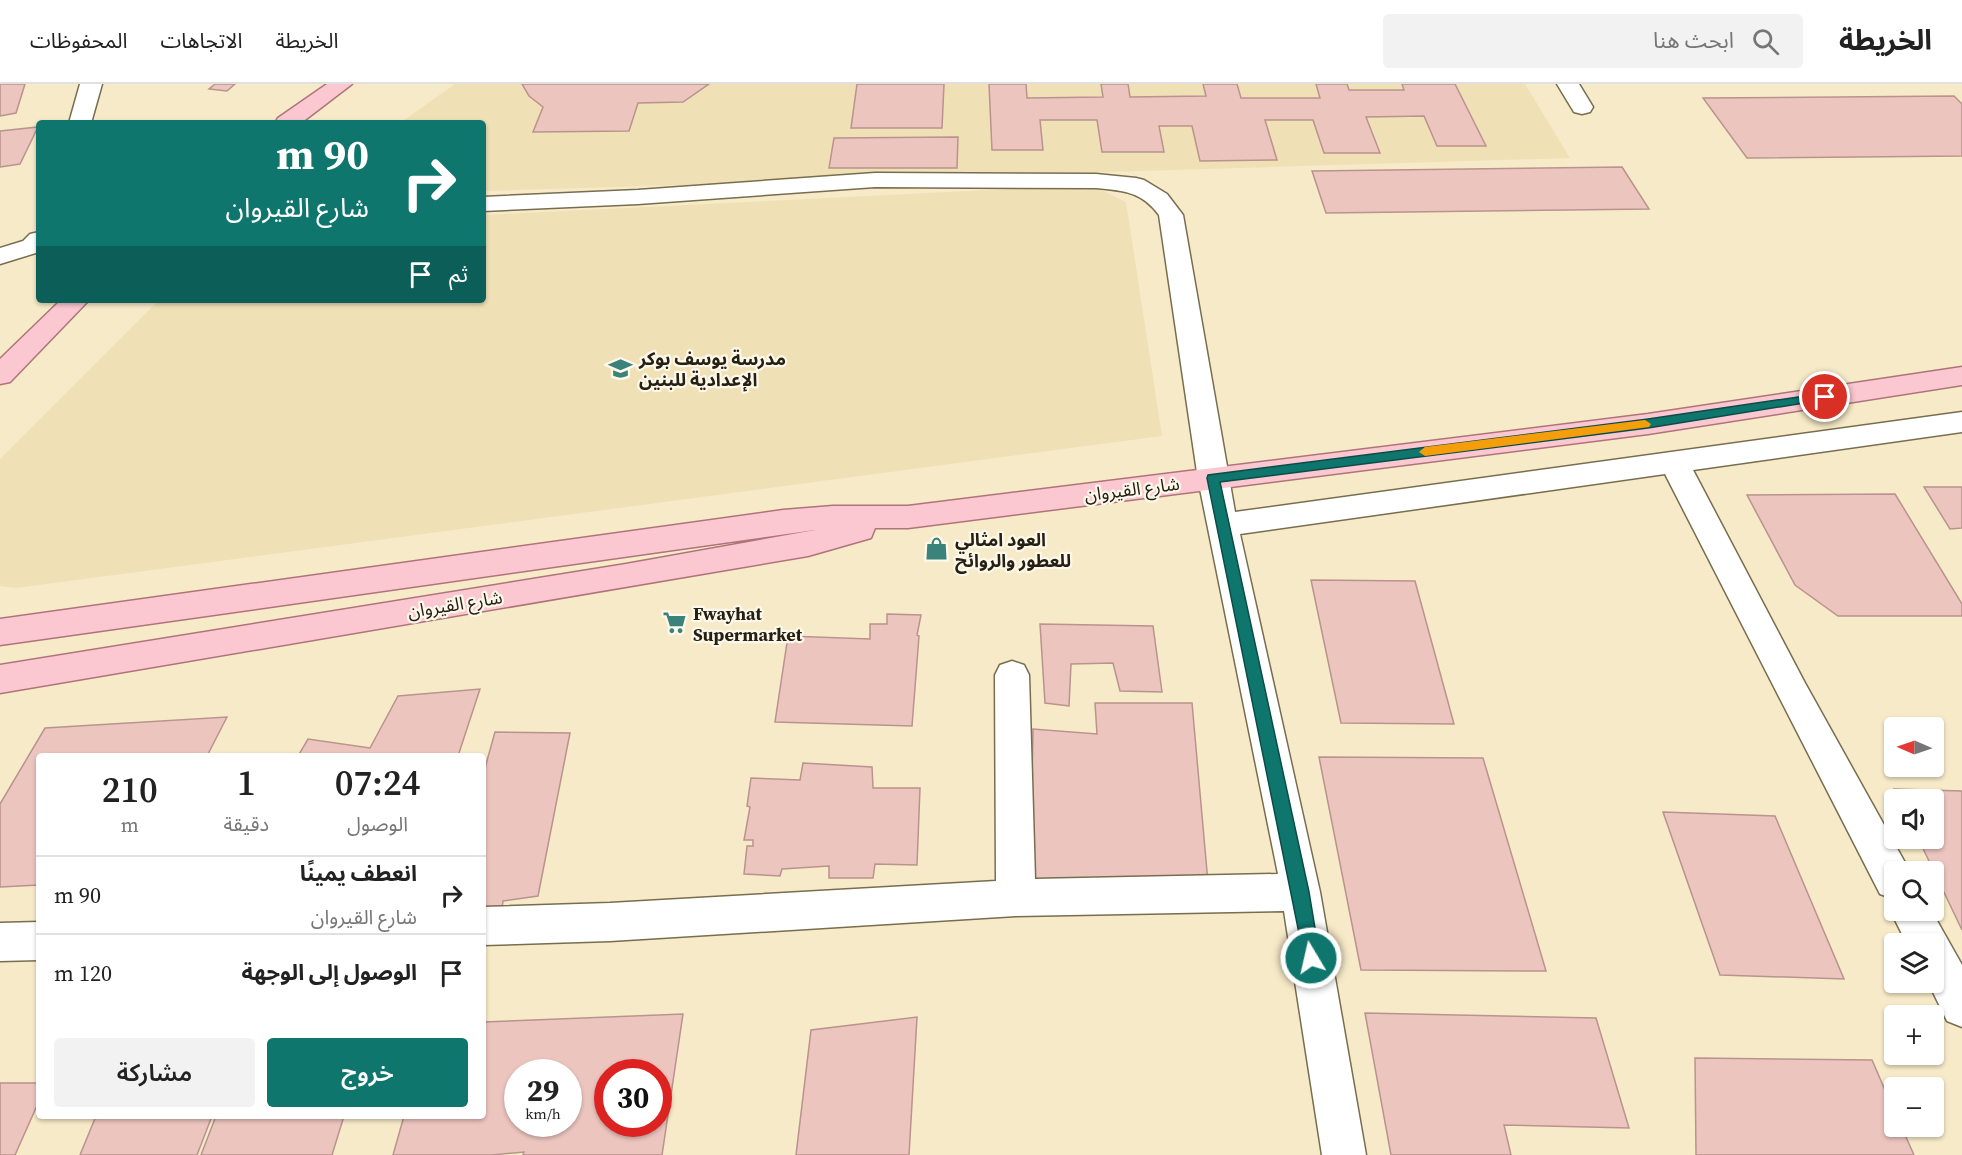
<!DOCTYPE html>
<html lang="ar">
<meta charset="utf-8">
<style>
body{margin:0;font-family:"Source Serif 4","Noto Sans Arabic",serif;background:#f2f2f2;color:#222;direction:rtl;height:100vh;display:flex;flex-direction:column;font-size:22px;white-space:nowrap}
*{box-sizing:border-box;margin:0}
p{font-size:20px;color:#767676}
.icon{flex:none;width:33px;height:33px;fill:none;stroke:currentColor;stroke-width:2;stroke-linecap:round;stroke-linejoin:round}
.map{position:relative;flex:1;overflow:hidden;direction:ltr}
.drawer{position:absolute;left:36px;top:669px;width:450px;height:366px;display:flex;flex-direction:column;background:#fff;border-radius:6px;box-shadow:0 2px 4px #0004;direction:rtl}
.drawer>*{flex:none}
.top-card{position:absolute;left:36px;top:36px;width:450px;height:183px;border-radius:6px;box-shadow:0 2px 4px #0004;direction:rtl;background:#0f766e;color:#fff;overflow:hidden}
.needle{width:39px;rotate:272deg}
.controls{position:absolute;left:1884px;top:633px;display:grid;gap:12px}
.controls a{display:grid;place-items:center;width:60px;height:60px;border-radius:6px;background:#fff;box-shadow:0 2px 4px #0004;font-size:30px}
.speed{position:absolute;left:504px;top:975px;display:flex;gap:12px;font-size:30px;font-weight:700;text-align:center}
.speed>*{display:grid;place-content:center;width:78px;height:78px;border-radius:50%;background:#fff;box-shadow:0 2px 4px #0004;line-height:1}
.speed small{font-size:15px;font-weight:400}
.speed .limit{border:9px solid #d22;background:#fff;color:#111}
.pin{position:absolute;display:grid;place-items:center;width:51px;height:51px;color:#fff;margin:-26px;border:3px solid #fff;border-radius:50%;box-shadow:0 2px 6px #0007}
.me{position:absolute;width:66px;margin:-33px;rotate:351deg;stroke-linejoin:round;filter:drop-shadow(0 0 4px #0008)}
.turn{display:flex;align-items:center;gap:21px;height:126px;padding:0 18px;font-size:27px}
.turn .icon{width:78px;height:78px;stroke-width:2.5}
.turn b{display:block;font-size:42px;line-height:51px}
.then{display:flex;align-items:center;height:57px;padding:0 18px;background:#0003;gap:12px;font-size:22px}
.eta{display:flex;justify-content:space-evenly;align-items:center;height:102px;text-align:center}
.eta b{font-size:36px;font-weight:600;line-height:42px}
.cta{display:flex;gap:12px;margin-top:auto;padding:12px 18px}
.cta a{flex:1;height:69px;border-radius:6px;background:#0f766e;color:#fff;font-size:24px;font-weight:600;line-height:69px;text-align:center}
.cta a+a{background:#f2f2f2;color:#222}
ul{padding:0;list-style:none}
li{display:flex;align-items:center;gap:18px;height:78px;padding:0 18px;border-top:2px solid #e0e0e0}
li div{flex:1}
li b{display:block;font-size:22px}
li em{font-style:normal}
header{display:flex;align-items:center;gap:36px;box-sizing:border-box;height:84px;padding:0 30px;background:#fff;border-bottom:2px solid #e0e0e0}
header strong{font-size:28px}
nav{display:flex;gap:33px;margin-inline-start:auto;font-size:21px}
.search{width:420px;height:54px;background:#f2f2f2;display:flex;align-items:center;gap:15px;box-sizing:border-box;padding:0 21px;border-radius:6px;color:#767676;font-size:22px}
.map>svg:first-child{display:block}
.built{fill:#efe0b6}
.building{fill:#edc5bf;stroke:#b9938d;stroke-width:1.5;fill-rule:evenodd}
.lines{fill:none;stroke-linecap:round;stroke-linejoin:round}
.minor-casing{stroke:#786d4e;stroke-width:3}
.major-casing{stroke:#ae747a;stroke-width:3}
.minor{fill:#fff;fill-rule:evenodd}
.major{fill:#fbc7d0;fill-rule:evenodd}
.route{fill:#0f766e;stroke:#0a4d48;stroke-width:1.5}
.slow{fill:#f59e0b}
.labels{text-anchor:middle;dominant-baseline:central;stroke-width:4.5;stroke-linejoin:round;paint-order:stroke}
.poi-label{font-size:18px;font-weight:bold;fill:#252014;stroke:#fdf8ea;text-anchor:start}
.street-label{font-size:18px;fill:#252014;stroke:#fdf8ea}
</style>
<header>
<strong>الخريطة</strong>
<div class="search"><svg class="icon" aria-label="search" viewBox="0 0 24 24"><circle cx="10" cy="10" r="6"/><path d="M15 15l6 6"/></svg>ابحث هنا</div>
<nav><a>الخريطة</a><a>الاتجاهات</a><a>المحفوظات</a></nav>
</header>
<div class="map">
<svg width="1962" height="1071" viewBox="0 0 1962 1071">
<rect width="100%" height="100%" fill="#f7eac8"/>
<path class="built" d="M455 0H1525L1570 74 483 107V39H400Z
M1030 104 1099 105 1126 118 1162 352 16 504 0 502V375L159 216H483V131Z"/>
<path class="building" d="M0 0H25L16 29 0 32Z
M215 0H235L227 7 209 5Z
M522 0H709L683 18 638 19 629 47 533 48 543 23 529 12Z
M857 0H944L942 44H851Z
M989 0H1026L1027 14 1103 13 1101 0H1128L1130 13 1206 12 1203 0H1237L1241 14H1320L1316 0H1347L1349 6H1404L1402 0H1455L1486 62H1437L1424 32 1366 33 1380 69H1324L1313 36H1265L1277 76 1200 77 1192 42H1159L1164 68H1102L1097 36H1040L1043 66H992Z
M1954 12 1962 20V72L1747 74 1703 14Z
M38 43 20 80 0 83V47Z
M958 53 957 84H829L834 54Z
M1622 83 1649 125 1326 129 1312 87Z
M1924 403H1962V444L1950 445Z
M1895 410 1962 520V532H1838L1795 501 1747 411Z
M1311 496 1415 497 1454 640 1341 639Z
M887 530 921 531 917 551 919 552 912 642 775 638 788 552 870 555V540H887Z
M1040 540 1153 542 1162 608 1120 607 1113 579 1071 580 1069 622 1045 619Z
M480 605 458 672H298L308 655 370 664 398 612Z
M1095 619H1192L1209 810 1030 797 1033 645 1097 650Z
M227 633 207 672H39V801L0 803V720L45 644Z
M495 648 570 649 538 812 503 817 501 833H483V691Z
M1319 673 1483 674 1546 887 1361 886Z
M803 679 872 683 873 704H920L917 781 875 780 873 794H829V782L782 785 780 792 744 790 747 762H753V756H744L750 723 747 722 751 694 800 696Z
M1894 705 1962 707V846L1918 754H1934V716H1899Z
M1663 728 1775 732 1844 895 1720 891Z
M1365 929 1596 934 1629 1044 1504 1041 1511 1071H1391Z
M683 930 662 1071H523L524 1068 491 1071H393L404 1032H483V938ZM518 988H568V1040H518ZM608 988H658V1040H608Z
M917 933 909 1071H796L811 946Z
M1695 974 1872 976 1894 1027V1042H1901L1914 1071H1696Z
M0 999H39V1017L15 1071H0Z
M96 1032H212L197 1071H80Z
M216 1032H344L332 1071H201Z"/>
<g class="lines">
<defs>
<path id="minor" d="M80 0H102L91 39H69Z
M1557 0H1579L1593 23 1590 28 1582 30 1574 28Z
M875 89 1096 90 1136 94 1144 96 1167 110 1183 131 1235 428 1962 328V348L1693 386 1805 599 1908 784 1909 788H1894V815L1880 810 1665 390 1240 450 1320 808 1366 1071H1322L1284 827 1016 832 610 857 483 861V823L610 819 996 797 995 591 1000 581 1012 577 1024 581 1029 591 1035 795 1278 790 1198 395 1159 131C1141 107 1124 107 1096 104L875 103 638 120 483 127V113L638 106Z
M39 148V168L0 180V164L23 157 30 150Z
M1894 817V826H1931L1962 881V943L1947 937 1928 898H1934V860H1907L1890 826Z
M39 838V876L0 877V839Z"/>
<path id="major" d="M327 0H352L301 39H275L278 34Z
M61 216H89L10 298 0 300V275Z
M1962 283V301L1648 350 908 444H875L871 454 808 472 0 609V581L626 480 815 446 0 561V535L783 426 833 422H908L1648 330Z"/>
</defs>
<use href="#minor" class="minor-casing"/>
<use href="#major" class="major-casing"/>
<use href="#minor" class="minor"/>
<use href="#major" class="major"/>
</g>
<path class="route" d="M1825 309 1831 313 1829 315 1648 344 1220 398 1309 808 1320 874 1317 879 1311 882 1305 879 1207 394 1208 391 1648 335Z"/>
<path class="slow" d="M1645 336 1651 340 1649 343 1425 372 1419 368 1425 363Z"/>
<defs>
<symbol id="school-bare" viewBox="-9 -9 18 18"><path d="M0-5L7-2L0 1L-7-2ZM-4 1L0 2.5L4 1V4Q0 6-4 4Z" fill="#3b827b" stroke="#fdf8ea" stroke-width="2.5" paint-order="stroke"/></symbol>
<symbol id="shop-bare" viewBox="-9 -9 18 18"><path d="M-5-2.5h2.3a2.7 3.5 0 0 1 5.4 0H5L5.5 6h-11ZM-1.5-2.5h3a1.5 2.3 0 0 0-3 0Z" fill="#3b827b" stroke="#fdf8ea" stroke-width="2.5" paint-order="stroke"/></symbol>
<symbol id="supermarket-bare" viewBox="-9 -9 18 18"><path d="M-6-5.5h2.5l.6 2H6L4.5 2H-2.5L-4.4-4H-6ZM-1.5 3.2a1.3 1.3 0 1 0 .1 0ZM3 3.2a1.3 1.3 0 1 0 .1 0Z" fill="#3b827b" stroke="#fdf8ea" stroke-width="2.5" paint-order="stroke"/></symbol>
</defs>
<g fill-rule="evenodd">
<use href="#school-bare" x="604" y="268" width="33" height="33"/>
<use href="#shop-bare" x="920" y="448" width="33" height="33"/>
<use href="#supermarket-bare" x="658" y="522" width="33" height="33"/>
</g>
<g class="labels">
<g class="poi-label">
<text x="639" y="274">مدرسة يوسف بوكر<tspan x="639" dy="21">الإعدادية للبنين</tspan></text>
<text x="955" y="455">العود امثالي<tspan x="955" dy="21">للعطور والروائح</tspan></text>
<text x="693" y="529">Fwayhat<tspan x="693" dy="21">Supermarket</tspan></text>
</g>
<g class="street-label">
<text transform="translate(1132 405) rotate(-7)">شارع القيروان</text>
<text transform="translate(455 520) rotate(-9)">شارع القيروان</text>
</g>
</g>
</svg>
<div class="controls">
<a><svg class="needle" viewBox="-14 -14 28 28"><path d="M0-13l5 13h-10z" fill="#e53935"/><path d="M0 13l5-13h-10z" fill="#767676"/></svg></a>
<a><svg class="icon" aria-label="sound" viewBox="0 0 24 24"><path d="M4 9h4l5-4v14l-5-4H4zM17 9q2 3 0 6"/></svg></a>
<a><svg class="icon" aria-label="search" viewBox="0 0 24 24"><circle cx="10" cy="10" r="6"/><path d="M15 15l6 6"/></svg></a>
<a><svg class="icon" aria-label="layers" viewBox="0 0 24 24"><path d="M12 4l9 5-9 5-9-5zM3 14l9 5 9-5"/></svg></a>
<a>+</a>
<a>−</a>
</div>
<div class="speed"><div>29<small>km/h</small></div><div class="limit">30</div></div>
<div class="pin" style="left:1825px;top:313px;background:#d93025"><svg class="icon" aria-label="arrive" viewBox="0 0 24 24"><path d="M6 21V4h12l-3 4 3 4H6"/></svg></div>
<svg class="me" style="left:1311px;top:874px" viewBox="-20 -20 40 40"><circle r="17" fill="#0f766e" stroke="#fff" stroke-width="3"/><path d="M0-11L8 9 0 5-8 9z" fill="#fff"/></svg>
<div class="top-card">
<div class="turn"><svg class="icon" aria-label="right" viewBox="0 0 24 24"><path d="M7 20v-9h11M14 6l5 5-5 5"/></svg><div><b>90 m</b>شارع القيروان</div></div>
<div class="then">ثم<svg class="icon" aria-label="arrive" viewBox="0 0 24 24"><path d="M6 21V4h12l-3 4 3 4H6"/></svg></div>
</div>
<section class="drawer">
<div class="eta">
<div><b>07:24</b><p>الوصول</p></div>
<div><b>1</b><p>دقيقة</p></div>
<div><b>210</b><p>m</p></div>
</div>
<ul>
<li><svg class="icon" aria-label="right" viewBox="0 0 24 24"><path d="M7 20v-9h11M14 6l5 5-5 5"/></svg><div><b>انعطف يمينًا</b><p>شارع القيروان</p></div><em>90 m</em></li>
<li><svg class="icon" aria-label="arrive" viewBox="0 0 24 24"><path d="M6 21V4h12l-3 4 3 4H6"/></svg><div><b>الوصول إلى الوجهة</b></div><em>120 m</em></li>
</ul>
<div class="cta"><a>خروج</a><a>مشاركة</a></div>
</section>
</div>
